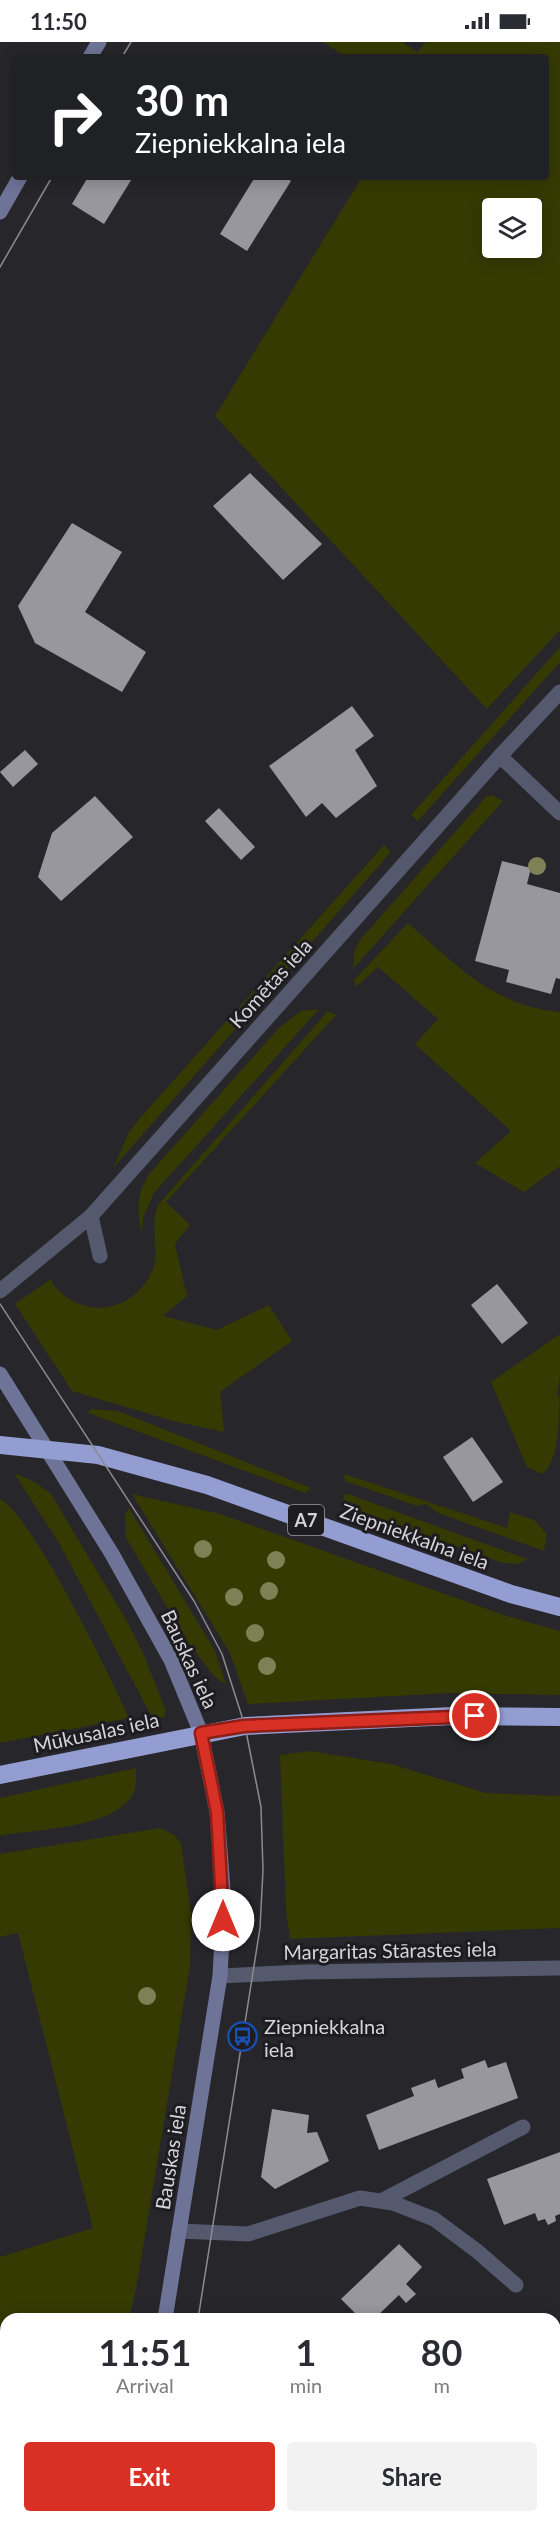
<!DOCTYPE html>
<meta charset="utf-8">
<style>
body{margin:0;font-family:Lato,sans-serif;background:#f2f2f3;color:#2b2b33;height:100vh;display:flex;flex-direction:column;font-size:22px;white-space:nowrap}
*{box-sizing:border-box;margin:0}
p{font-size:20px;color:#7c7c81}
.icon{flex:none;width:33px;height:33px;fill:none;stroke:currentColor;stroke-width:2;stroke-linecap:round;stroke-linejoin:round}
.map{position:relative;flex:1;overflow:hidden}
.panel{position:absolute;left:0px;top:2271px;width:561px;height:210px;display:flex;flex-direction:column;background:#fff;border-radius:18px 18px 0 0;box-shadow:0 3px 15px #0003}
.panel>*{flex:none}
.hud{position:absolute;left:12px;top:12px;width:537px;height:126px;border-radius:6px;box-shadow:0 3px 15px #0003;background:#202124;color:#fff;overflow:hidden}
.tools{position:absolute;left:482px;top:156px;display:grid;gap:12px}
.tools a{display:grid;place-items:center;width:60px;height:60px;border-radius:6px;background:#fff;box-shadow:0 3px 15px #0003;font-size:30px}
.pin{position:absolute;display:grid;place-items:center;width:51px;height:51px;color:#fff;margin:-26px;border:3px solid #fff;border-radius:50%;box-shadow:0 2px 6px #0007}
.me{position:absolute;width:66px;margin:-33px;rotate:0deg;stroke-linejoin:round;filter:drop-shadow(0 0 4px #0008)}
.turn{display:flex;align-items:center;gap:21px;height:126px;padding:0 24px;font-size:27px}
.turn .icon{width:78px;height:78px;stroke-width:2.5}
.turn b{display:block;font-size:42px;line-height:51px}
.eta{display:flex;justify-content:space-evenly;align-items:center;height:102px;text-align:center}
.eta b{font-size:36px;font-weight:700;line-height:42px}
.button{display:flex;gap:12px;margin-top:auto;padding:12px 24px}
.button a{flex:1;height:69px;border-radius:6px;background:#d93025;color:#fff;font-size:24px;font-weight:700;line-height:69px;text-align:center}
.button a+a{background:#f2f2f3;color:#2b2b33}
.status{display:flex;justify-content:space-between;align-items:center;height:42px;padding:0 30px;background:#fff;direction:ltr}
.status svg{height:16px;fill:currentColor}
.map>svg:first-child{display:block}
.green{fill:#353a03;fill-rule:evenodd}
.building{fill:#98979d}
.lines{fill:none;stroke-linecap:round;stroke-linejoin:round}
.lane{stroke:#54596e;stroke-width:15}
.street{stroke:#54596e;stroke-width:15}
.secondary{stroke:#6e7497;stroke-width:15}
.highway{stroke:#939dd2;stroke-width:18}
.tram{stroke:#8c8b8f;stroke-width:1.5}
.tree{fill:#7c8256}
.route-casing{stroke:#8d1f18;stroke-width:15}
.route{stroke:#d93025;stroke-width:10}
.labels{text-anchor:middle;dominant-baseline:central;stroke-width:6;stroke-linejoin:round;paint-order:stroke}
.shield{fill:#1d1c21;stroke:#9e9da1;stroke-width:1.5}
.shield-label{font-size:18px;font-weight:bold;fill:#d5d4d8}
.street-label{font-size:20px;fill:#d5d4d8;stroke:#1d1c21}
.poi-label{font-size:20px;fill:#d5d4d8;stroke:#1d1c21;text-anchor:start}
</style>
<div class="status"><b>11:50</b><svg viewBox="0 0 49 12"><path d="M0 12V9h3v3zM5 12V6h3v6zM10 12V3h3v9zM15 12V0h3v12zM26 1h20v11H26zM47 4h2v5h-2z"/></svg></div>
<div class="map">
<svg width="560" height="2481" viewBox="0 0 560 2481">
<rect width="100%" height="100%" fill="#27262b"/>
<path class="green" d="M323 0H402L417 10 426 0H560V588L487 667 215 374 362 135H546V15H347ZM492 166H531V206H492Z
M560 605V620L418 779 411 773Z
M492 753 503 759 353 927 354 910 360 898 486 755Z
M384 803 391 810 113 1126 129 1090 139 1077Z
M408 881C456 923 494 964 560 970V1124L524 1150 475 1121 511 1089 415 1002 438 977 378 925 356 945 354 938Z
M319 967 154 1151 143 1176 142 1191C136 1169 137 1149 150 1131L279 986 301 969Z
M328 969 336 973 166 1160 190 1183 175 1202 187 1254 163 1274 217 1288 269 1263 292 1299 220 1350 224 1390 173 1379 72 1349 15 1262 51 1237C53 1244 59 1249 65 1254 97 1278 139 1263 153 1227 160 1209 149 1187 158 1163Z
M560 1292V1333L557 1354 560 1355C558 1376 560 1420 542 1432L527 1425 491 1340Z
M91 1367 118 1369 311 1446 305 1451 88 1371Z
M14 1431 35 1440 51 1452 128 1581 144 1613 166 1669 164 1675 153 1677 59 1501Z
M344 1432 507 1486 510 1470 534 1478 547 1492 544 1509 438 1471 426 1462 417 1464 345 1439Z
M345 1451 527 1517 519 1522 503 1521 342 1463Z
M132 1452 220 1472 504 1573 560 1589V1653L450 1651 248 1662 230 1611Z
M0 1457C32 1473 112 1637 129 1676L0 1701Z
M129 1466 215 1609 226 1643 214 1634 189 1602 125 1494V1473Z
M310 1709 391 1722 486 1751 560 1754V1886L290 1897 286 1868 280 1713Z
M136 1726C136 1733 137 1744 134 1750 115 1788 37 1786 0 1794V1756Z
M160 1786 174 1793 181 1801 191 1871 190 1924 136 2247 129 2277H6V2290L0 2287V2215L93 2186 18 1891 0 1895V1812Z"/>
<path class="building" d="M88 135H133L104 182 72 162Z
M255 135H284L291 139 247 209 220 192Z
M250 431 322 502 283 538 213 464Z
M72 481 122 510 85 570 146 610 122 650 35 601 18 564Z
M352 664 374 694 355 708 377 744 336 776 322 761 306 775 269 724Z
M25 708 38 722 13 745 0 730Z
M95 754 133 795 61 859 38 835 52 791Z
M219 766 255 805 241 818 205 779Z
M502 819 531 826 527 842 560 851V937L556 936 551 952 506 940 509 928 475 919Z
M497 1242 528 1281 502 1302 471 1263Z
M472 1395 503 1440 473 1460 443 1415Z
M485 2018 488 2026 506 2020 518 2056 379 2108 366 2073 414 2054 411 2046 435 2037 438 2046 464 2036 461 2027Z
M272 2067 309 2073 307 2091 317 2090 329 2119 275 2147 261 2135Z
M560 2110V2172L555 2174 556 2179 548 2183 545 2177 538 2179 535 2171 504 2183 487 2137Z
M399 2202 422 2225 406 2242 416 2252 406 2261 399 2253 374 2277H361L341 2257Z
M18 2475H64L62 2481H16Z"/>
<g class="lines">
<path class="lane" d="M381 2159 523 2085
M179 2189 248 2192 360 2156 393 2161 434 2177 477 2209 516 2243
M0 2308 6 2310"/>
<path class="street" d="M500 714 560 771
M91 1174 100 1214
M0 1249 91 1174 500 714 560 650
M220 1934 304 1930 560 1926"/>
<path class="secondary" d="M90 15 99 0
M0 170 20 135
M0 1332 112 1512 171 1618 201 1691 217 1770 224 1859 220 1934 165 2277
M101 2481 103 2475"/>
<path class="highway" d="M0 1403 98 1413 207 1443 511 1552 560 1565
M0 1733 245 1684 453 1674 560 1675"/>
<path class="tram" d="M122 15 131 0
M0 225 52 135
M0 1262 194 1559 222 1612 245 1684 261 1765 263 1828 260 1886 198 2277
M134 2481 137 2475"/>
</g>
<g class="tree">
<circle cx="537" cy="824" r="9"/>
<circle cx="203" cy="1507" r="9"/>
<circle cx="276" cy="1518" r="9"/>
<circle cx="269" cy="1549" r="9"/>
<circle cx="234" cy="1555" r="9"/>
<circle cx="255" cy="1591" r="9"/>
<circle cx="267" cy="1624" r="9"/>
<circle cx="147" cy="1954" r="9"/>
</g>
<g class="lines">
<defs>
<path id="route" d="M223 1878 217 1770 201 1691 244 1684 475 1674"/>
</defs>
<use href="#route" class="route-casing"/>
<use href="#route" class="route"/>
</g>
<defs>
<symbol id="bus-ring" viewBox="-11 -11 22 22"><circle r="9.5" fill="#1d1c21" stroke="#1a4fb4" stroke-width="1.5"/><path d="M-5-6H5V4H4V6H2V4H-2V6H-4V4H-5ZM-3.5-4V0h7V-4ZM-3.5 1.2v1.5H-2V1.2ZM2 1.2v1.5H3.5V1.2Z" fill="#1a4fb4"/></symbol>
</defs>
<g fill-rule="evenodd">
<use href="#bus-ring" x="226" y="1978" width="33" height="33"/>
</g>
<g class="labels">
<rect class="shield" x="288" y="1463" width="36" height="30" rx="4.5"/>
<g class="shield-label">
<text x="306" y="1478">A7</text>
</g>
<g class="street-label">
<text transform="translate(270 941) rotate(-48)">Komētas iela</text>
<text transform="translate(415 1494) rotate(20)">Ziepniekkalna iela</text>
<text transform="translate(190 1617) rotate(65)">Bauskas iela</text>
<text transform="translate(96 1690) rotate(-12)">Mūkusalas iela</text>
<text transform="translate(390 1908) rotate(-1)">Margaritas Stārastes iela</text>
<text transform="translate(170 2115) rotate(-81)">Bauskas iela</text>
</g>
<g class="poi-label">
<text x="264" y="1984">Ziepniekkalna<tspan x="264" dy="23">iela</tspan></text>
</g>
</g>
</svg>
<div class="tools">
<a><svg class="icon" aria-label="layers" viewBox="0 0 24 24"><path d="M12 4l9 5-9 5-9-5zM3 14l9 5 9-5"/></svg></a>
</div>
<div class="pin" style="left:475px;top:1674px;background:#d93025"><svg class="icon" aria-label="arrive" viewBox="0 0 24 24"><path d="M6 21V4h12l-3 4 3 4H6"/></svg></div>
<svg class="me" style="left:223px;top:1878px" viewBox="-20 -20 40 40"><circle r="19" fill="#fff"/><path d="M0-13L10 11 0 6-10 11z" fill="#d93025"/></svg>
<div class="hud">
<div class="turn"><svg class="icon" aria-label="right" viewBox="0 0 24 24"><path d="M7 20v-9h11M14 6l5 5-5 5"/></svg><div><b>30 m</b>Ziepniekkalna iela</div></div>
</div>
<section class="panel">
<div class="eta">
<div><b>11:51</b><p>Arrival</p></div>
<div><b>1</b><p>min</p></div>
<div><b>80</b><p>m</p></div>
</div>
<div class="button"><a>Exit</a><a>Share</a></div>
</section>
</div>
